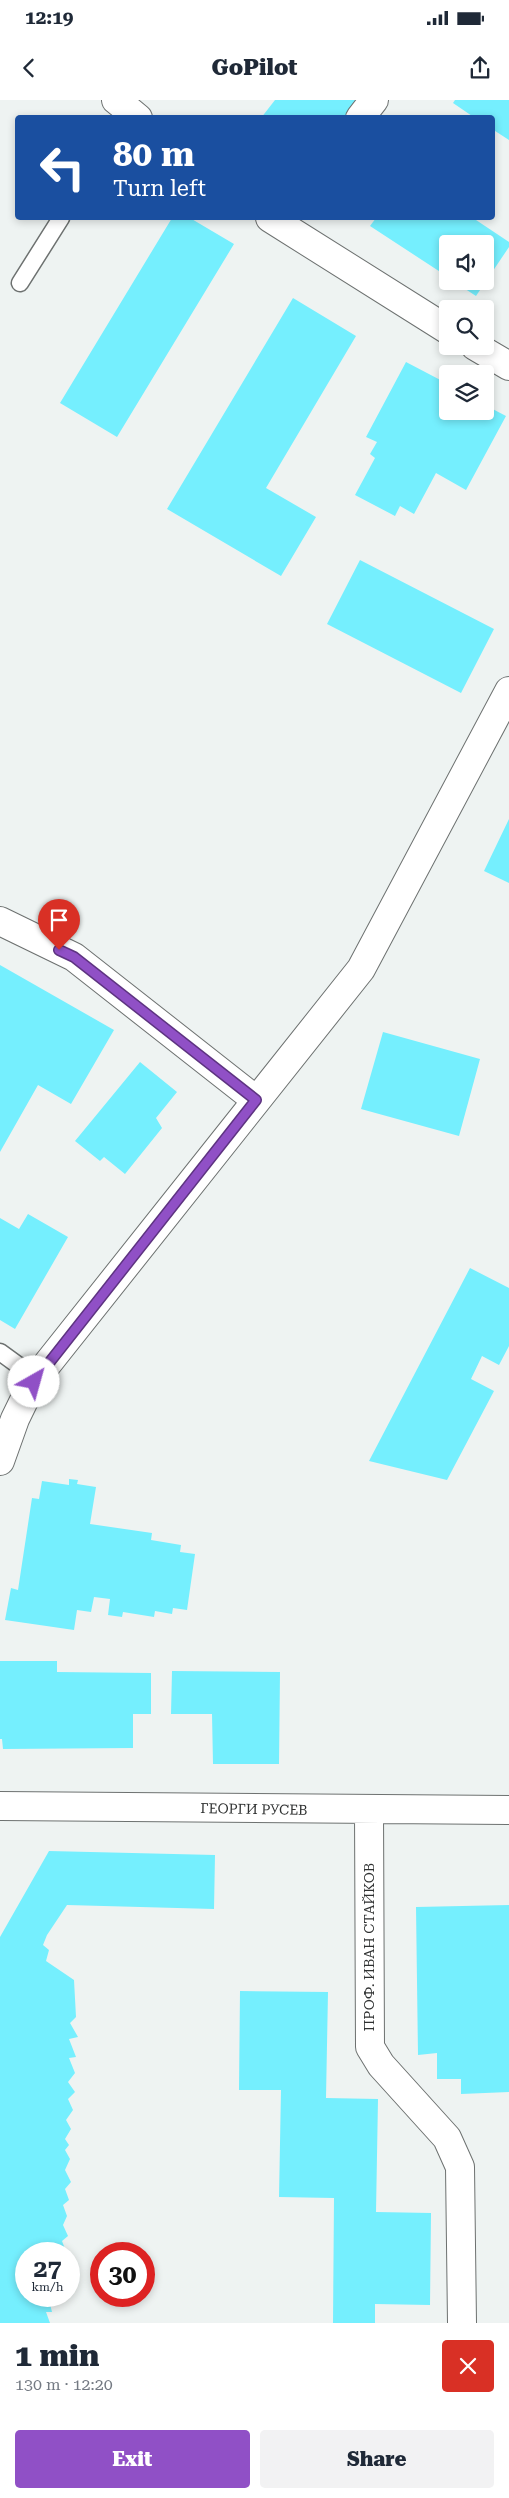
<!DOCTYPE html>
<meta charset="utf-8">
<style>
body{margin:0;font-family:"Roboto Serif",serif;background:#f2f2f3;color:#1f2937;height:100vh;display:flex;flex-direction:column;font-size:19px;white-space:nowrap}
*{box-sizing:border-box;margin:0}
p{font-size:16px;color:#747a83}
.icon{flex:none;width:28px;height:28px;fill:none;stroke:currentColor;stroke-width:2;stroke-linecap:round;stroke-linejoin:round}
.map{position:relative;height:2223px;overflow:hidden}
.side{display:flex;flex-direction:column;background:#fff;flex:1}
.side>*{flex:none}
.banner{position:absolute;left:15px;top:15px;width:480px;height:105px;border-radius:5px;box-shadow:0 2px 8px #0003;background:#1a4fa0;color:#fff;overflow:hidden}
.fabs{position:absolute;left:439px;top:135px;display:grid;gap:10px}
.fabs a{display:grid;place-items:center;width:55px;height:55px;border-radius:5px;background:#fff;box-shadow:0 2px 8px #0003;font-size:25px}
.speed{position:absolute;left:15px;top:2142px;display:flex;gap:10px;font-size:25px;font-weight:700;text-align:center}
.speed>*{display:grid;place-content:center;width:65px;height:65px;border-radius:50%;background:#fff;box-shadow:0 2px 8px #0003;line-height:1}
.speed small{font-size:12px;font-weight:400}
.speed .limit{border:8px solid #d22;background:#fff;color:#111}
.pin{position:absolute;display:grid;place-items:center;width:42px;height:42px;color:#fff;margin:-51px -21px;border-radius:50% 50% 50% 0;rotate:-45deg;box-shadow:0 0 5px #0007}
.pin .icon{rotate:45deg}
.me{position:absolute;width:55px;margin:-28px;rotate:38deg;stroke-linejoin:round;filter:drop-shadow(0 0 4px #0008)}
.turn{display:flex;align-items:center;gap:18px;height:105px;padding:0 15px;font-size:22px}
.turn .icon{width:65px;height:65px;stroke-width:2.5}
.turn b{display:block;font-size:35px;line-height:42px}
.round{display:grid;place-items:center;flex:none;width:52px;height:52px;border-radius:5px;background:#f2f2f3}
.head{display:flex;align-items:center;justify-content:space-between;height:85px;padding:0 15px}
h1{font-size:30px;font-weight:800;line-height:38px}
.action{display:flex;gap:10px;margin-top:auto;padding:10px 15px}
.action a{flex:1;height:58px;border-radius:5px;background:#9050c6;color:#fff;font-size:20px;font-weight:800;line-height:58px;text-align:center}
.action a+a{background:#f2f2f3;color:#1f2937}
.status{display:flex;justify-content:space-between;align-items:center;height:35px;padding:0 25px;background:#fff;direction:ltr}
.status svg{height:14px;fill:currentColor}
header{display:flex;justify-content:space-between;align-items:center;height:65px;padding:0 15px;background:#fff;font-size:22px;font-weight:800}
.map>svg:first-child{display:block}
.building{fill:#75effe}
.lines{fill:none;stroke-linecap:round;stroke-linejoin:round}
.service-casing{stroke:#6d7170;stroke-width:19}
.minor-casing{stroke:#6d7170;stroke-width:30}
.service{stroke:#fff;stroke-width:16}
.minor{stroke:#fff;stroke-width:28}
.route-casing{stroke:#5e3481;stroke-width:12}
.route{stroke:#9050c6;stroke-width:9}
.labels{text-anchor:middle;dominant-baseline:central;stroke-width:4;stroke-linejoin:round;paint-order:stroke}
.street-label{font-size:14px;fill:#2f3131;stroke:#fff}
</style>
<div class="status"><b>12:19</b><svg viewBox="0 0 49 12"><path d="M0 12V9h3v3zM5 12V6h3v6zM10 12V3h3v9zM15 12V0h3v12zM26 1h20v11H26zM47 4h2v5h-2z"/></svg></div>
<header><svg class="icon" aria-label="back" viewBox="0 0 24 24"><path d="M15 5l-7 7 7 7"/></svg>GoPilot<svg class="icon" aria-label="share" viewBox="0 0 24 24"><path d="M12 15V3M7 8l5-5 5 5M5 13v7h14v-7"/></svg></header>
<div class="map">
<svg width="509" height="2223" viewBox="0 0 509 2223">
<rect width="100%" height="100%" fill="#eef3f2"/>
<path class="building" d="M275 0H363L349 18H261Z
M455 0H509V40L492 29V18H475L453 3Z
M172 118H190L234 144 117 337 60 303Z
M376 118H473L509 142V147L476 196 453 181H485V144H448V177L370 126Z
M293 198 356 236 266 388 316 417 281 476 167 409Z
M406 262 448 284V311H485V305L506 316 466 390 436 373 414 414 400 406 395 416 355 395 375 358 370 354 377 342 366 337Z
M360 460 494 529 461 593 327 524Z
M509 719V783L484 771Z
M0 865 114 930 71 1004 38 985 0 1052Z
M383 932 480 959 459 1036 361 1009Z
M140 962 177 992 156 1018 162 1028 125 1074 104 1057 100 1061 75 1041Z
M28 1114 68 1137 15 1229 0 1220V1118L19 1129Z
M470 1168 509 1188V1246L499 1265 482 1256 471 1279 494 1291 447 1380 369 1361Z
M69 1379 78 1380 77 1384 96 1387 90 1424 152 1433 151 1440 181 1445 180 1452 195 1454 187 1510 173 1508 172 1514 155 1511 154 1517 123 1512 122 1517 108 1515 110 1499 94 1497 91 1512 77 1510 74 1530 5 1520 11 1488 18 1490 32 1398 39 1399 42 1381 69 1385Z
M0 1561H57V1572L151 1573V1614H133V1648L3 1649 2 1639H0Z
M172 1571 280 1572 279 1664H213L212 1614H171Z
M49 1751 215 1755 214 1809 67 1805 47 1835 43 1845 49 1850 46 1861 74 1880 76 1917 70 1923 78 1937 69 1939 76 1957 69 1958 75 1973 68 1982 75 1992 68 1999 73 2010 66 2020 71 2029 65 2039 69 2045 65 2050 70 2059 65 2070 71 2082 65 2089 69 2100 63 2105 67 2116 63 2125 68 2136 62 2141 67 2154H26V2196H48L52 2212H46L50 2223H0V1837Z
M509 1805V1992L461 1994V1979H437V1953L418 1955 416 1807Z
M240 1891 328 1892 326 1998 378 1999 376 2112 431 2113 430 2205 375 2204V2223H333L334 2098 279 2097 281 1990H239Z"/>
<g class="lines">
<defs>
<path id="service" d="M20 183 61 118
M0 1252 22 1268 33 1282"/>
<path id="minor" d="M116 0 138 18
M360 18 374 0
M270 118 448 230
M475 246 509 266
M0 821 74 857 256 1000
M0 1361 15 1319 33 1282 361 869 509 591
M0 1706 509 1710
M369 1710 370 1947 381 1965 447 2038 460 2067 462 2223"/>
</defs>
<use href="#service" class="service-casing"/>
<use href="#minor" class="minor-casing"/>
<use href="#service" class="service"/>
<use href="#minor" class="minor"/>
</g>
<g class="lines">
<defs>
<path id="route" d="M34 1282 256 1000 74 857 59 850"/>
</defs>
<use href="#route" class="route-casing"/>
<use href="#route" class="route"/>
</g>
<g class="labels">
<g class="street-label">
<text transform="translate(254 1709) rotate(1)">ГЕОРГИ РУСЕВ</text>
<text transform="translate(369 1847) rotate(-90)">ПРОФ. ИВАН СТАЙКОВ</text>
</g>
</g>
</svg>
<div class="fabs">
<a><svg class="icon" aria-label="sound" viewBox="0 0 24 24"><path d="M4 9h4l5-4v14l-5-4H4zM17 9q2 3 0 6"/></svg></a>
<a><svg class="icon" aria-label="search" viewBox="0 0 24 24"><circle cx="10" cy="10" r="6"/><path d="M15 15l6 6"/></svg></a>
<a><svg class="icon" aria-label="layers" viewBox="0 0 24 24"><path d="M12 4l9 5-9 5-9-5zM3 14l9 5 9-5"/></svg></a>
</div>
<div class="speed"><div>27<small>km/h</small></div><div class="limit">30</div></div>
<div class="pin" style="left:59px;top:850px;background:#d93025"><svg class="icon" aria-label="arrive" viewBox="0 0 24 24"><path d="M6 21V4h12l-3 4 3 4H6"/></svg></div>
<svg class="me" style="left:34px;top:1282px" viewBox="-20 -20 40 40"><circle r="19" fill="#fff"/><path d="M0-13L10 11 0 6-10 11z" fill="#9050c6"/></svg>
<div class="banner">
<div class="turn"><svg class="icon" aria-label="left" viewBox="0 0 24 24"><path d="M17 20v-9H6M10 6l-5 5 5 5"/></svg><div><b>80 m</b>Turn left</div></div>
</div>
</div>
<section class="side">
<div class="head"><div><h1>1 min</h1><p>130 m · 12:20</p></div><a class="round" style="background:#d93025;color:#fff"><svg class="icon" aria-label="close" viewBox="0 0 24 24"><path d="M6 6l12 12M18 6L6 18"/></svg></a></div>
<div class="action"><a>Exit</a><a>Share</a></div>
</section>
